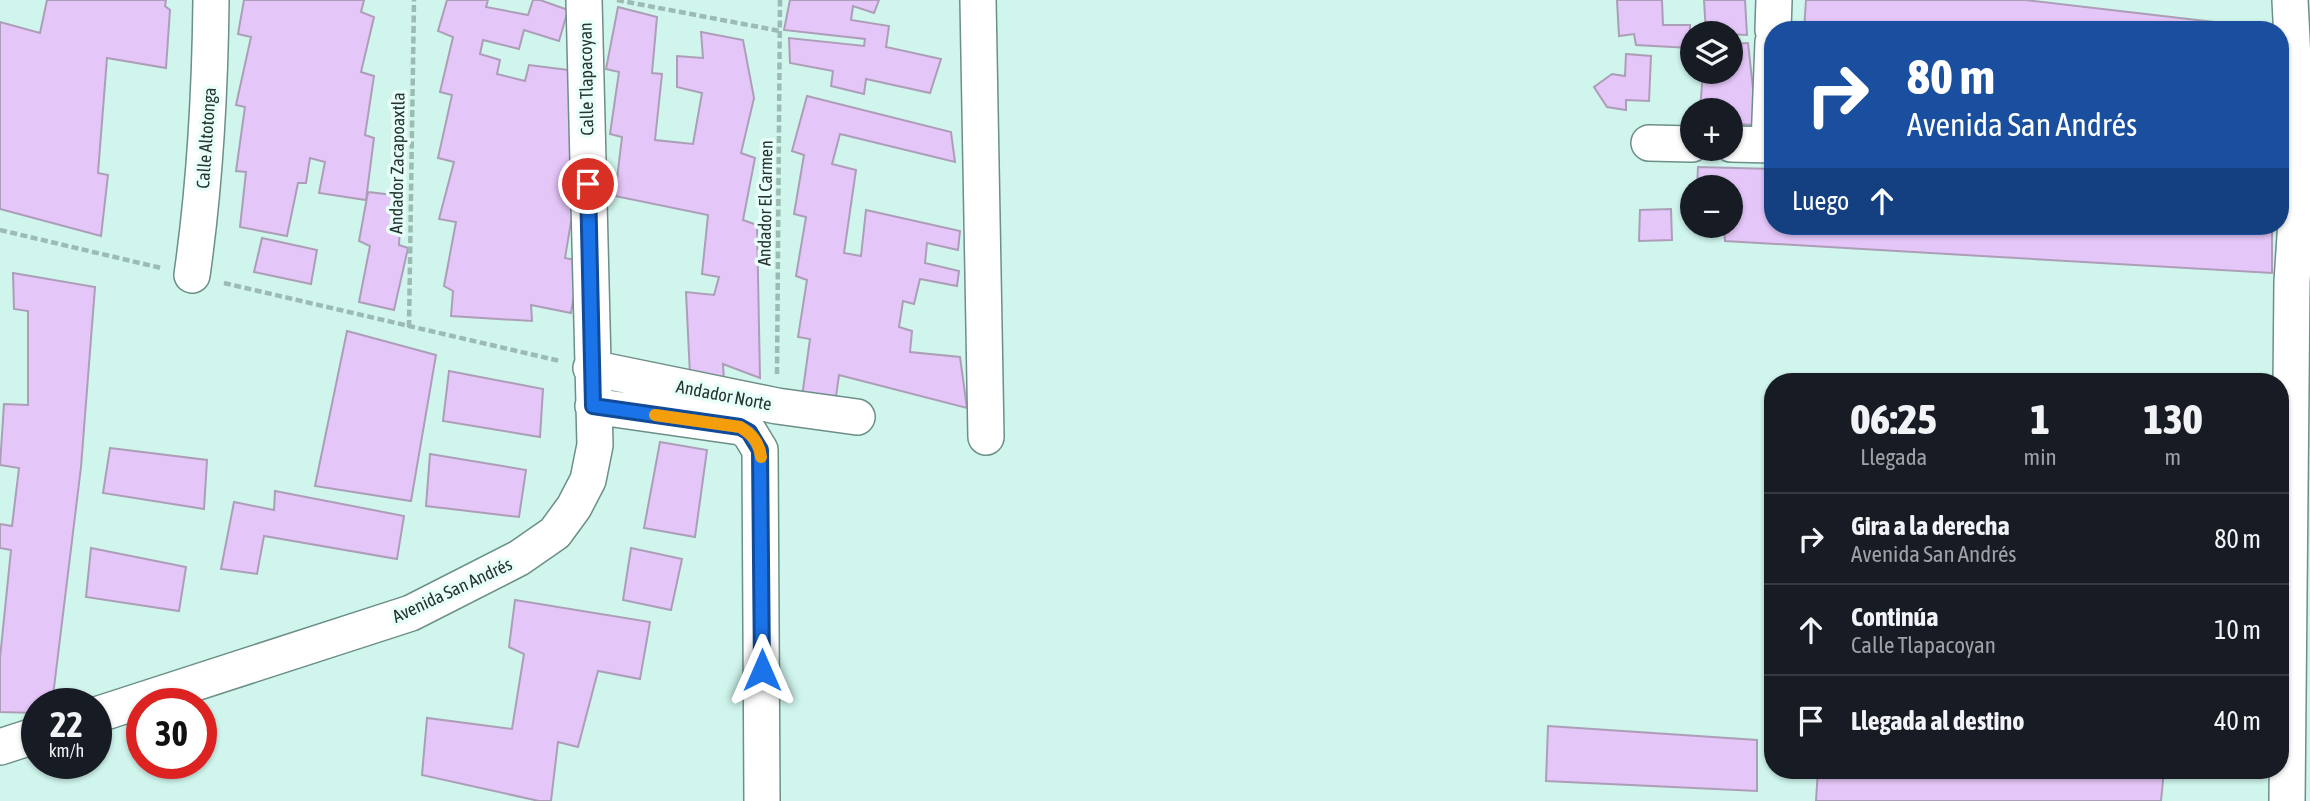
<!DOCTYPE html>
<html lang="es">
<meta charset="utf-8">
<style>
body{margin:0;font-family:"Asap Condensed",sans-serif;background:#242831;color:#f1f3f6;height:100vh;display:flex;flex-direction:column;font-size:26px;white-space:nowrap}
*{box-sizing:border-box;margin:0}
p{font-size:23px;color:#9ea1a6}
.icon{flex:none;width:38px;height:38px;fill:none;stroke:currentColor;stroke-width:2;stroke-linecap:round;stroke-linejoin:round}
.map{position:relative;flex:1;overflow:hidden}
.sheet{position:absolute;left:1764px;top:373px;width:525px;height:406px;display:flex;flex-direction:column;background:#171b24;border-radius:28px;box-shadow:0 2px 5px #0004}
.sheet>*{flex:none}
.top-card{position:absolute;left:1764px;top:21px;width:525px;height:214px;border-radius:28px;box-shadow:0 2px 5px #0004;background:#1a4fa0;color:#fff;overflow:hidden}
.controls{position:absolute;left:1680px;top:21px;display:grid;gap:14px}
.controls a{display:grid;place-items:center;width:63px;height:63px;border-radius:50%;background:#171b24;box-shadow:0 2px 5px #0004;font-size:35px}
.speed{position:absolute;left:21px;top:688px;display:flex;gap:14px;font-size:35px;font-weight:700;text-align:center}
.speed>*{display:grid;place-content:center;width:91px;height:91px;border-radius:50%;background:#171b24;box-shadow:0 2px 5px #0004;line-height:1}
.speed small{font-size:18px;font-weight:400}
.speed .limit{border:10px solid #d22;background:#fff;color:#111}
.pin{position:absolute;display:grid;place-items:center;width:60px;height:60px;color:#fff;margin:-30px;border:4px solid #fff;border-radius:50%;box-shadow:0 2px 7px #0007}
.me{position:absolute;width:77px;margin:-38px;rotate:0deg;stroke-linejoin:round;filter:drop-shadow(0 0 5px #0008)}
.turn{display:flex;align-items:center;gap:24px;height:147px;padding:0 28px;font-size:32px}
.turn .icon{width:91px;height:91px;stroke-width:2.5}
.turn b{display:block;font-size:49px;line-height:60px}
.then{display:flex;align-items:center;height:66px;padding:0 28px;background:#0003;gap:14px;font-size:26px}
.eta{display:flex;justify-content:space-evenly;align-items:center;height:119px;text-align:center}
.eta b{font-size:42px;font-weight:800;line-height:49px}
ul{padding:0;list-style:none}
li{display:flex;align-items:center;gap:21px;height:91px;padding:0 28px;border-top:2px solid #363941}
li div{flex:1}
li b{display:block;font-size:26px}
li em{font-style:normal}
.map>svg:first-child{display:block}
.building{fill:#e4c6f8;stroke:#ad9eb8;stroke-width:2}
.lines{fill:none;stroke-linecap:round;stroke-linejoin:round}
.street-casing{stroke:#6c8f87;stroke-width:38}
.path{stroke:#9cbbb4;stroke-width:4.5;stroke-dasharray:7 3.5;stroke-linecap:butt}
.street{stroke:#fff;stroke-width:35}
.route-casing{stroke:#114b97;stroke-width:18}
.route{stroke:#1a73e8;stroke-width:12}
.slow{stroke:#f59e0b;stroke-width:12}
.labels{text-anchor:middle;dominant-baseline:central;stroke-width:7;stroke-linejoin:round;paint-order:stroke}
.street-label{font-size:18px;fill:#263532;stroke:#e8fff9}
</style>
<div class="map">
<svg width="2310" height="801" viewBox="0 0 2310 801">
<rect width="100%" height="100%" fill="#cff5ec"/>
<path class="building" d="M47 0H166L165 6 170 10 166 68 107 58 98 173 108 175 101 236 0 209V22L40 33Z
M244 0H364L361 12 374 17 361 72 374 76 365 135 374 138 366 200 319 193 325 162 310 158 306 183H298L287 236 240 227 246 172 236 171 245 107 236 105 251 37 238 34Z
M447 0H488L486 7 528 15 533 0H540L568 10 559 41 524 30 519 49 483 40 480 54 500 60 497 74 525 81 529 65 568 70 576 192 565 258 580 261 571 313 531 305 532 321 451 316 453 291 444 286 456 222 439 219 454 162 438 158 452 95 440 92 453 37 438 31Z
M790 0H879L874 13 853 6 851 20 889 26 886 47 941 59 930 93 866 79 864 94 831 86 833 71 790 63 789 38 864 46 865 39 784 30Z
M1617 0H1662L1663 25H1690V48L1636 45 1634 34 1619 36Z
M1704 0H1745L1747 35 1706 33Z
M1806 0H2025L2231 24V30H1804Z
M618 7 657 17 652 73 662 74 655 140 693 144 702 93 677 87V56L703 58 701 32 743 40 754 98 741 153 755 158 743 220 757 225 760 378 723 364 724 380 690 375 686 292 714 295 719 277 702 274 708 215 615 196 622 137 610 134 619 72 606 69Z
M1748 43 1757 125 1731 124V110H1700L1703 72H1731V44Z
M1626 54 1651 56 1649 101 1626 100V110L1607 107 1594 87 1612 74 1625 76Z
M807 96 951 132 955 162 840 134 832 164 856 170 844 253 861 256 866 210 960 231 958 250 927 243 925 263 959 271 957 286 920 279 914 304 903 301 899 327 912 331 910 352 960 357 967 408 839 375 834 411 801 404 810 339 798 337 807 280 796 276 806 217 794 214 804 155 792 151Z
M1698 167 1773 169V226H2272V273L1725 241 1724 226H1731V187H1697Z
M368 192 402 196 399 245 408 248 394 310 359 302 370 246 359 241Z
M1671 209 1672 240 1639 241 1640 210Z
M262 238 317 250 311 284 254 272Z
M13 273 95 287 81 467 52 704H37V713L0 712V658L11 550 0 548V524L12 526 19 468 0 465 4 404 28 405V311L14 309Z
M347 331 436 355 411 501 315 486Z
M449 371 543 389 540 437 443 421Z
M660 442 707 450 695 537 644 528Z
M110 448 207 460 204 509 103 493Z
M430 454 526 470 519 517 426 506Z
M275 491 404 516 397 559 264 536 257 574 221 569 234 502 274 510Z
M91 548 186 567 179 611 86 597Z
M631 548 682 559 671 610 623 600Z
M515 600 650 622 640 679 598 671 578 747 558 742 551 801H539L422 775 427 718 512 729 524 654 509 647Z
M1548 726 1757 740V791L1546 781Z
M1818 770H2164L2161 801H1816Z"/>
<g class="lines">
<defs>
<path id="street" d="M978 0 986 437
M1773 30 1774 0
M1649 143 1692 144
M1731 144 1773 145
M1769 145 1773 42
M192 275C205 184 210 92 211 0
M591 368 777 406 857 417
M593 406 740 427 749 432 760 450 762 801
M96 715 411 613 519 558 555 533 574 507 588 480 595 445 584 0
M0 747 37 735
M2287 801 2292 282 2299 175 2290 0"/>
</defs>
<use href="#street" class="street-casing"/>
<path class="path" d="M617 0 780 31
M0 230 161 268
M224 283 560 361
M409 327 414 0
M777 374 780 0"/>
<use href="#street" class="street"/>
</g>
<g class="lines">
<defs>
<path id="route" d="M588 184 593 406 740 427 749 432 760 450 762 670"/>
</defs>
<use href="#route" class="route-casing"/>
<use href="#route" class="route"/>
<path class="slow" d="M655 415 740 427C752 434 759 442 761 457"/>
</g>
<g class="labels">
<g class="street-label">
<text transform="translate(586 79) rotate(-91)">Calle Tlapacoyan</text>
<text transform="translate(206 138) rotate(-86)">Calle Altotonga</text>
<text transform="translate(397 163) rotate(-89)">Andador Zacapoaxtla</text>
<text transform="translate(765 203) rotate(-89)">Andador El Carmen</text>
<text transform="translate(724 395) rotate(11)">Andador Norte</text>
<text transform="translate(452 590) rotate(-25)">Avenida San Andrés</text>
</g>
</g>
</svg>
<div class="controls">
<a><svg class="icon" aria-label="layers" viewBox="0 0 24 24"><path d="M12 4l9 5-9 5-9-5zM3 14l9 5 9-5"/></svg></a>
<a>+</a>
<a>−</a>
</div>
<div class="speed"><div>22<small>km/h</small></div><div class="limit">30</div></div>
<div class="pin" style="left:588px;top:184px;background:#d93025"><svg class="icon" aria-label="arrive" viewBox="0 0 24 24"><path d="M6 21V4h12l-3 4 3 4H6"/></svg></div>
<svg class="me" style="left:762px;top:670px" viewBox="-20 -20 40 40"><path d="M0-17L14 15 0 8-14 15z" fill="#1a73e8" stroke="#fff" stroke-width="4"/></svg>
<div class="top-card">
<div class="turn"><svg class="icon" aria-label="right" viewBox="0 0 24 24"><path d="M7 20v-9h11M14 6l5 5-5 5"/></svg><div><b>80 m</b>Avenida San Andrés</div></div>
<div class="then">Luego<svg class="icon" aria-label="ahead" viewBox="0 0 24 24"><path d="M12 20V5M6 11l6-6 6 6"/></svg></div>
</div>
<section class="sheet">
<div class="eta">
<div><b>06:25</b><p>Llegada</p></div>
<div><b>1</b><p>min</p></div>
<div><b>130</b><p>m</p></div>
</div>
<ul>
<li><svg class="icon" aria-label="right" viewBox="0 0 24 24"><path d="M7 20v-9h11M14 6l5 5-5 5"/></svg><div><b>Gira a la derecha</b><p>Avenida San Andrés</p></div><em>80 m</em></li>
<li><svg class="icon" aria-label="ahead" viewBox="0 0 24 24"><path d="M12 20V5M6 11l6-6 6 6"/></svg><div><b>Continúa</b><p>Calle Tlapacoyan</p></div><em>10 m</em></li>
<li><svg class="icon" aria-label="arrive" viewBox="0 0 24 24"><path d="M6 21V4h12l-3 4 3 4H6"/></svg><div><b>Llegada al destino</b></div><em>40 m</em></li>
</ul>
</section>
</div>
